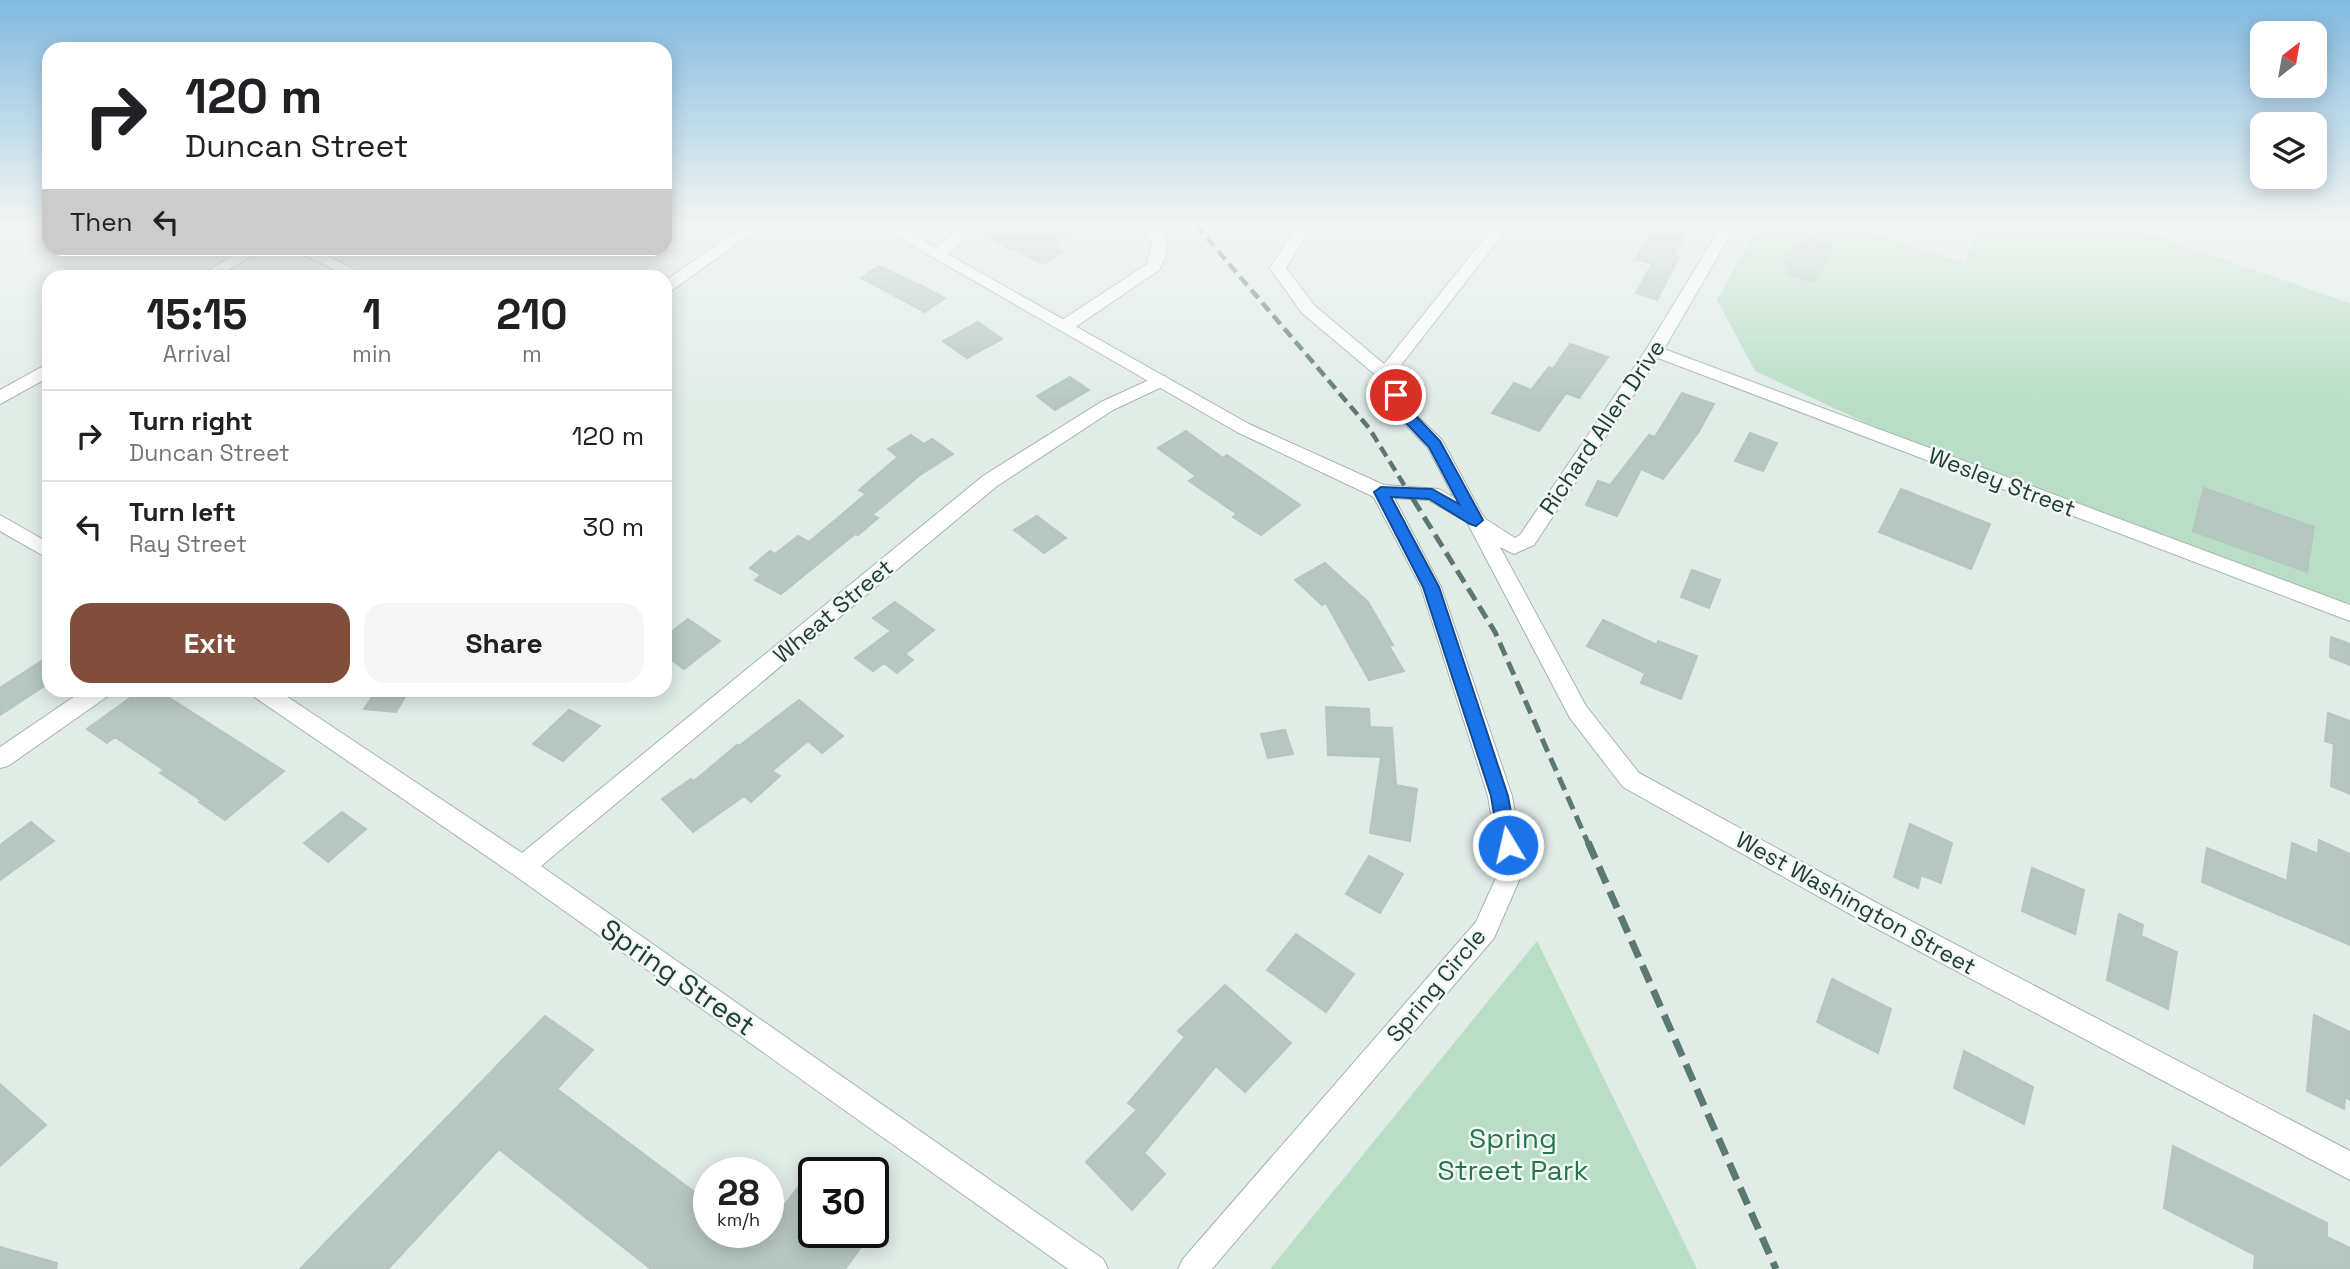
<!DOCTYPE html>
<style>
body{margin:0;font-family:"Space Grotesk",sans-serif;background:#f6f6f6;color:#202124;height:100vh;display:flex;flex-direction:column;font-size:26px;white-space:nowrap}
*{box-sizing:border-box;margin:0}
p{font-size:23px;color:#757577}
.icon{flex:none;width:38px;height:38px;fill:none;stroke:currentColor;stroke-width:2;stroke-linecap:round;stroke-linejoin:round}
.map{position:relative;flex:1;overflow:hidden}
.drawer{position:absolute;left:42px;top:270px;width:630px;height:427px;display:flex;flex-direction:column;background:#fff;border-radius:21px;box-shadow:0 4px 18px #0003}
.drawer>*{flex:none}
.guide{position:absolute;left:42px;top:42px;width:630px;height:214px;border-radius:21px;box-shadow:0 4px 18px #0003;background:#fff;color:#202124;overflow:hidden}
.needle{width:46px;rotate:31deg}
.buttons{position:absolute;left:2250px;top:21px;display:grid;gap:14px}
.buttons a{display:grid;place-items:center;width:77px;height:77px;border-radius:14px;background:#fff;box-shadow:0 4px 18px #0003;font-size:35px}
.speed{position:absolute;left:693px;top:1157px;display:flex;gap:14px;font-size:35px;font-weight:700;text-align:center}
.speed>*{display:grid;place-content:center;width:91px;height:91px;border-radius:50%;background:#fff;box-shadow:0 4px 18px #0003;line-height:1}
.speed small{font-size:18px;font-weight:400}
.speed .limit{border:4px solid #111;border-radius:10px;background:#fff;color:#111}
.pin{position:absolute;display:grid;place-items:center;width:60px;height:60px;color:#fff;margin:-30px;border:4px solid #fff;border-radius:50%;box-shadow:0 2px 7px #0007}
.me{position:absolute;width:77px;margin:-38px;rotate:351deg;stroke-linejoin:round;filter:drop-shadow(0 0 5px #0008)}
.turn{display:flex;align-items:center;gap:24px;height:147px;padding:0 28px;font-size:32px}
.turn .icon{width:91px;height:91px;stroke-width:2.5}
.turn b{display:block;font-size:49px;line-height:60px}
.then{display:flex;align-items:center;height:66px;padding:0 28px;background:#0003;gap:14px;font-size:26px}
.eta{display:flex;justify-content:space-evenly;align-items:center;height:119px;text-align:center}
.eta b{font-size:42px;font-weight:700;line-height:49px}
.button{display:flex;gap:14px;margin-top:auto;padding:14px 28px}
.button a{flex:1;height:80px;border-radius:21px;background:#804e3a;color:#fff;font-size:28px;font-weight:700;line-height:80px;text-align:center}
.button a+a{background:#f6f6f6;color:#202124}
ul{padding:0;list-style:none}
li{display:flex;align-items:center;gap:21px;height:91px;padding:0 28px;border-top:2px solid #e0e0e0}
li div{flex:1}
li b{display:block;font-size:26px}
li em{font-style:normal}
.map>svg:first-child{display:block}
.green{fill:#b9dec5}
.building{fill:#b6c7c1;stroke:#b3c6bf;stroke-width:2}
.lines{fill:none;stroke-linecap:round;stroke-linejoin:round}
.minor-casing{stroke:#a4b4af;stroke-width:2}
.tertiary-casing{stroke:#a4b4af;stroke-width:2}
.minor{fill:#fff;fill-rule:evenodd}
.tertiary{fill:#fff;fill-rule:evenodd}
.rail-far2{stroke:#5b7972;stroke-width:4.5;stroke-dasharray:11 6;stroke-linecap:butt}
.rail-far1{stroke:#5b7972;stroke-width:5;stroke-dasharray:14 7;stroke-linecap:butt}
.rail{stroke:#5b7972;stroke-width:7;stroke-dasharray:18 9;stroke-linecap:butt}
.route{fill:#1a73e8;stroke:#114b97;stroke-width:2}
.labels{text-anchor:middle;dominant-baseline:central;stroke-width:5;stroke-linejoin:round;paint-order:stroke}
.street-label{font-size:23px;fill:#213d37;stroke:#f1f8f5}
.near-street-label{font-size:28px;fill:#213d37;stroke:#f1f8f5}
.near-park-label{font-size:28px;fill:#29754b;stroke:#f1f8f5}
</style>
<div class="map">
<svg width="2350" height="1269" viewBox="0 0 2350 1269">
<rect width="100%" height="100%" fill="#e1ece7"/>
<path class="green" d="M1759 225H1851L1966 264 1976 225H2124L2350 303V616L1896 437 1755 371 1717 300Z
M1537 941 1697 1269H1270Z"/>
<path class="building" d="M983 225H1083L1051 246 1062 251 1044 264 1012 248 1009 249 979 231Z
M1656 225H1669L1688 230 1673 256 1679 257 1657 300 1636 293 1652 264 1635 259Z
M1808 238 1834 246 1814 282 1787 274 1792 266 1785 264 1797 244 1803 246Z
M879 266 922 286 945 298 925 312 861 278Z
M978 322 1002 339 967 358 943 341Z
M1570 344 1608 357 1579 398 1566 393 1539 431 1492 413 1514 383 1531 390 1549 367 1553 369Z
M1070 377 1089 390 1055 410 1037 396Z
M1682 393 1714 404 1698 433 1663 479 1641 469 1617 516 1586 505 1598 481 1610 485 1649 435 1655 437Z
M1186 431 1223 458 1227 455 1300 505 1261 535 1233 517 1237 514 1189 481 1196 476 1158 448Z
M1750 433 1777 443 1763 471 1735 461Z
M911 435 924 444 932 439 953 454 920 475 872 515 878 518 858 535 855 534 781 594 755 580 761 575 750 568 770 551 775 554 798 536 809 542 866 494 859 490 898 457 888 449Z
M2204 488 2314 527 2307 572 2193 531Z
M1901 489 1990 524 1971 569 1879 532Z
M1037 516 1066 538 1044 553 1014 530Z
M1325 563 1368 602 1393 645 1389 646 1404 671 1369 680 1326 603 1322 605 1295 580Z
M1692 570 1720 580 1709 608 1681 597Z
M895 602 934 630 905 654 913 660 897 673 884 663 873 671 855 658 891 631 873 618Z
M688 619 720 641 684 669 665 655V637Z
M1603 620 1657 645 1658 641 1697 656 1681 699 1641 683 1645 673 1587 646Z
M2331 637 2350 644V665L2330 657Z
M49 656V683L0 715V688Z
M141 690H157L284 771 225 820 199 802 202 801 160 773 164 770 115 737 107 743 87 729Z
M377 690H409L396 712 364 709Z
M799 700 843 736 822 753 808 741 772 771 780 776 751 802 744 796 693 832 662 799 691 779 694 781 737 745 739 746Z
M1326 707 1369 709 1370 727 1392 728 1396 785 1417 789 1410 841 1370 833 1381 757 1328 755Z
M569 710 600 726 563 761 533 744Z
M2328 713 2350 721V794L2331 786 2334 744 2325 741Z
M1285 730 1293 754 1268 758 1261 734Z
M342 812 366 829 328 862 304 843Z
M31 822 54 841 0 880V845Z
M1910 824 1952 843 1941 883 1921 875 1918 888 1894 877Z
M2319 840 2350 854V945L2202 882 2207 848 2287 881 2292 843 2318 854Z
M1369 856 1403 874 1380 913 1346 894Z
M2032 868 2084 890 2075 934 2022 911Z
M2119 914 2143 925 2141 936 2177 952 2168 1009 2107 980Z
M1296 934 1354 974 1326 1012 1267 970Z
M1832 979 1891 1009 1878 1053 1817 1022Z
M1225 985 1291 1043 1245 1092 1216 1066 1144 1153 1165 1174 1132 1210 1086 1162 1137 1110 1128 1103 1185 1037 1178 1031Z
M2314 1015 2350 1032V1100L2345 1097 2344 1109 2307 1091Z
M545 1016 593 1050 557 1089 709 1203V1232H747L758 1240 763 1232H768V1226L814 1167V1232H872L845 1269H651L499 1149 388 1269H300Z
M1964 1051 2033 1087 2024 1124 1954 1088Z
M0 1084 46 1125 0 1166Z
M2173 1146 2327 1223V1237L2350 1248V1269H2254L2255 1255 2164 1208Z
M0 1247 57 1263 56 1269H0Z"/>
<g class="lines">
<defs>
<path id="minor" d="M745 225H763L671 291 665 293V281Z
M964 225H981L944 257H932L930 254 932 251Z
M1143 225H1158C1169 240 1169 254 1159 270L1071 330H1059L1057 326 1059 322 1147 264 1152 245Z
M1297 225H1312L1286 268 1314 305 1384 364 1495 225H1510L1394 374 1414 413 1442 440 1484 518 1515 538 1520 535 1646 350 1722 225H1736L1664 349 2350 605V621L1658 358 1534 545 1514 554 1500 547 1586 706 1639 773 1886 908 2350 1151V1180L1868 924 1623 787 1570 718 1428 448 1401 420 1378 377 1302 313 1270 268Z
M290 248H312L368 276H348Z
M1160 375 1166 377 1169 381 1166 385 1113 410 997 486 541 866 1103 1259 1108 1269H1068L514 875 253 696 250 690H277L522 853 983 476 1101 402Z
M1381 485 1388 487 1391 492 1441 587 1512 796 1524 869 1494 938 1212 1269H1178L1183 1259 1476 922 1500 869 1488 796 1421 587 1371 492 1374 487Z
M0 515 49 543V559L0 531Z
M84 690H111L108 696 8 766 0 768V747Z"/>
<path id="tertiary" d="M877 225H896L1249 424 1384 485 1439 489 1483 515 1486 520 1483 525 1476 527 1428 500 1374 497 1237 432Z
M244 248H264L219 276H200Z
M49 363V377L0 404V390Z"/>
</defs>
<use href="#minor" class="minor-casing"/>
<use href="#tertiary" class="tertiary-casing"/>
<use href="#minor" class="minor"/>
<use href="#tertiary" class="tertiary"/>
<path class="rail-far2" d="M1196 225 1369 428 1414 501"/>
<path class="rail-far1" d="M1413 499 1495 632 1588 843"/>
<path class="rail" d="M1588 842 1776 1269"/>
</g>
<linearGradient id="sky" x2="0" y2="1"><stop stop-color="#81bae0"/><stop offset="0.56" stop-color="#f2f6f4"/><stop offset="1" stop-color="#f2f6f4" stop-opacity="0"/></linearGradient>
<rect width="2350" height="402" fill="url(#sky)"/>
<path class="route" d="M1396 391 1401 392 1413 413 1440 441 1483 520 1476 526 1470 524 1429 499 1391 497 1439 587 1508 796 1517 845 1514 850 1508 853 1501 850 1499 845 1491 796 1423 587 1374 492 1381 487 1432 489 1459 504 1429 447 1402 419 1390 395Z"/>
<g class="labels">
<g class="street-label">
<text transform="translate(1602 427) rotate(-56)">Richard Allen Drive</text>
<text transform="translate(2002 482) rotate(21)">Wesley Street</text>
<text transform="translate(833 611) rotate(-40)">Wheat Street</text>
<text transform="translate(1856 903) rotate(29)">West Washington Street</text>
<text transform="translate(1436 985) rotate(-50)">Spring Circle</text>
</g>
<g class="near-street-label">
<text transform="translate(678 977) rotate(35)">Spring Street</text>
</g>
<g class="near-park-label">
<text x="1513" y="1138">Spring<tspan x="1513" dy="32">Street Park</tspan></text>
</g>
</g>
</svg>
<div class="buttons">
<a><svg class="needle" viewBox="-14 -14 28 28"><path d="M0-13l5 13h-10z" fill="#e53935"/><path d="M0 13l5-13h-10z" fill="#757577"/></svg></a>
<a><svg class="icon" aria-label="layers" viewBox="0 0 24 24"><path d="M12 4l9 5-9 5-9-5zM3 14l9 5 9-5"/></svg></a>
</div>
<div class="speed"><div>28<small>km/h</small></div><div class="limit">30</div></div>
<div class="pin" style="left:1396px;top:395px;background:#d93025"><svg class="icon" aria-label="arrive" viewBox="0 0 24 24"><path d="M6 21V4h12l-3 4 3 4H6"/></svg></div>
<svg class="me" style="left:1508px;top:845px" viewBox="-20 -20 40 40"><circle r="17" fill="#1a73e8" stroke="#fff" stroke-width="3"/><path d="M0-11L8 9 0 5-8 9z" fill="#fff"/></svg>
<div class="guide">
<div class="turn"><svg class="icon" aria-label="right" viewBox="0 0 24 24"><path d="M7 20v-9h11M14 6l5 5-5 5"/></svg><div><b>120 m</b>Duncan Street</div></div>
<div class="then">Then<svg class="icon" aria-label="left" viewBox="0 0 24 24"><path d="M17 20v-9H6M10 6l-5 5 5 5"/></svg></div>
</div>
<section class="drawer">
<div class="eta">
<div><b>15:15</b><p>Arrival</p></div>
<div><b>1</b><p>min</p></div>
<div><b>210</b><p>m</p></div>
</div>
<ul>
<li><svg class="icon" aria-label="right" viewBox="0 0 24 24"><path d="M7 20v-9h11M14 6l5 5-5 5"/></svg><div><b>Turn right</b><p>Duncan Street</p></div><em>120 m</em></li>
<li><svg class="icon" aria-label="left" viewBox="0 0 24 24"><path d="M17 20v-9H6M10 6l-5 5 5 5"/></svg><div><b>Turn left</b><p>Ray Street</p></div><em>30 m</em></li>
</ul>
<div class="button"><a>Exit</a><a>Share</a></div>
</section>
</div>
